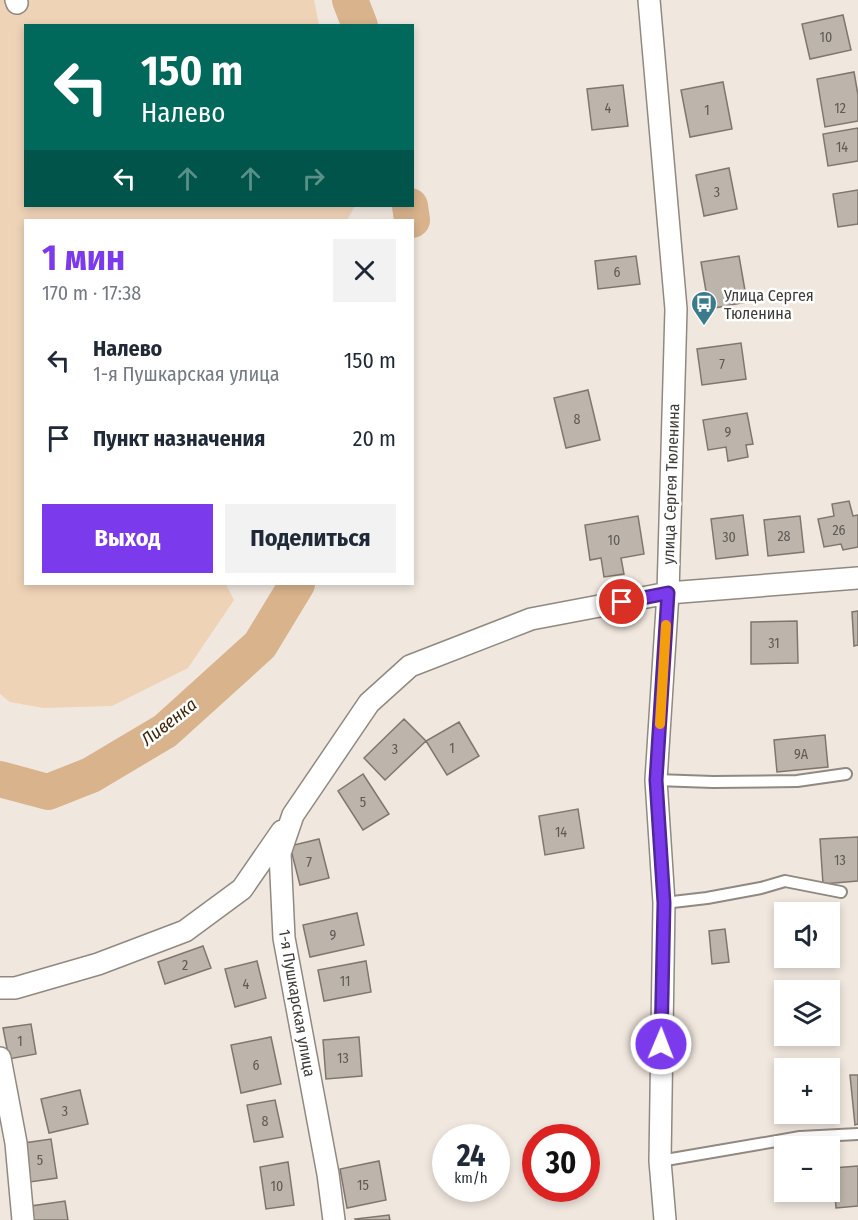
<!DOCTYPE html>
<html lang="ru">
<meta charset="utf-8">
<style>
body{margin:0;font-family:"Fira Sans Condensed",sans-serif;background:#f2f2f3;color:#1f2937;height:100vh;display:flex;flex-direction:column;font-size:22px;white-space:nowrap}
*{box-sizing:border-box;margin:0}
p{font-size:20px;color:#747a83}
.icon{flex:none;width:33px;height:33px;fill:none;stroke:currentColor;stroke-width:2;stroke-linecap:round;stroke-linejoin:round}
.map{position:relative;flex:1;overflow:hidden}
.details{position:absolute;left:24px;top:219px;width:390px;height:366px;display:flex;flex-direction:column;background:#fff;border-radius:0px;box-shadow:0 3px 9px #0003}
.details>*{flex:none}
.hud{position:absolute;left:24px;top:24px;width:390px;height:183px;border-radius:0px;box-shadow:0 3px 9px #0003;background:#00695c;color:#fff;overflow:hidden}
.buttons{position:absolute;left:774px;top:902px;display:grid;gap:12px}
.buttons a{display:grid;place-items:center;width:66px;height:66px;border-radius:0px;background:#fff;box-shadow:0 3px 9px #0003;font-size:30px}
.speed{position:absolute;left:432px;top:1124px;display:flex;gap:12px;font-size:30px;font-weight:700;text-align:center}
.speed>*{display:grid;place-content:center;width:78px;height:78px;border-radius:50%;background:#fff;box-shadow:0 3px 9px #0003;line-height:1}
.speed small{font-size:15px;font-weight:400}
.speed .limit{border:9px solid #d22;background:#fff;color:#111}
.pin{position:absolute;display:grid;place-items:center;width:51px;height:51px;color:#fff;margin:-26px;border:3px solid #fff;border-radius:50%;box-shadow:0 2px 6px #0007}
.me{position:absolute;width:66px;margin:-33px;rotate:1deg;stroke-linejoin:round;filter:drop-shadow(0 0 4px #0008)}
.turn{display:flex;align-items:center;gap:21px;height:126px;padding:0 18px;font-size:27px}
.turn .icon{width:78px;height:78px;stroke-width:2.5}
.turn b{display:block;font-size:42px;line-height:51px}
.lanes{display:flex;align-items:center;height:57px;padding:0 18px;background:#0003;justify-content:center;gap:30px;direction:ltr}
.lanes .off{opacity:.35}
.round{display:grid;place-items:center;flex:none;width:63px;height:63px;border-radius:0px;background:#f2f2f3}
.headline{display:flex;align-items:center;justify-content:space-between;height:102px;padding:0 18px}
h1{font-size:36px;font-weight:700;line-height:45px;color:#7c3aed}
.button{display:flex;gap:12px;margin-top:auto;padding:12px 18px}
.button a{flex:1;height:69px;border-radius:0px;background:#7c3aed;color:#fff;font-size:24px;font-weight:700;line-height:69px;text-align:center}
.button a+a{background:#f2f2f3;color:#1f2937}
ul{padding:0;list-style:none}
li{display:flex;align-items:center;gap:18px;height:78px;padding:0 18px}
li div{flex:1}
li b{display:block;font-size:22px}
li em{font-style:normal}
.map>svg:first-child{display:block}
.green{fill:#efd3b7}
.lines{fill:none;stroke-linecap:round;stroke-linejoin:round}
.river{stroke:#d8b38c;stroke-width:36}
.building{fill:#bdb4ab;stroke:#7f776f;stroke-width:1.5}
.service-casing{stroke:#918981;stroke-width:14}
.minor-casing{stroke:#918981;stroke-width:24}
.service{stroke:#fff;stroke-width:10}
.minor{stroke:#fff;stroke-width:21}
.route-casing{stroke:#51269a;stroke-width:15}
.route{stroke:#7c3aed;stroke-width:10}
.slow{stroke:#f59e0b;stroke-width:10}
.labels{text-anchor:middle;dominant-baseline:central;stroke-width:5;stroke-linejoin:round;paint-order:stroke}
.number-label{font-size:14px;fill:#5e5a55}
.poi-label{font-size:16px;fill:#3f3c38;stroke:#fff;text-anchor:start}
.street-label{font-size:16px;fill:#3f3c38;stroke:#fff}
.water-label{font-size:18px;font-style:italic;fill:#422808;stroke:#fff}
</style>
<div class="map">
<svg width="858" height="1220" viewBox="0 0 858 1220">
<rect width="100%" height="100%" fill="#f0e7de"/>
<path class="green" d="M0 0H314L319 25 26 26V206H355L347 220H26V584H226L234 600 188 668 112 706 43 708 10 702 0 694Z"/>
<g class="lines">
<path class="river" d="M350 0 360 26
M410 206 412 220
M0 779 48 792 91 775 165 731 260 645 297 584"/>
</g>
<path class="building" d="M843 15 851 50 810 59 802 24Z
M854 72 858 95V121L825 127 817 79Z
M723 82 732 129 690 137 681 90Z
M623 85 628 126 592 130 587 89Z
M858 128V161L828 166 823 134Z
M729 168 737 209 704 216 696 175Z
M858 190V224L838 227 833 194Z
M636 256 640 284 598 289 595 261Z
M739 256 747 302 709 309 701 262Z
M741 343 746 379 702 385 697 349Z
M588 390 600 440 566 448 554 398Z
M747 413 753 444 746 445 748 457 728 461 726 447 708 450 703 420Z
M849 501 853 516 858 515V547L843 550 841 544 824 547 818 519 834 516 832 504Z
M743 515 748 555 716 559 711 519Z
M638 516 644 554 621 558 624 574 604 577 601 558 590 560 585 525Z
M800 516 804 552 768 556 764 520Z
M858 611V645L854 646 852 612Z
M797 621 798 663 751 664V622Z
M404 719 426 741 385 780 364 758Z
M459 722 479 756 447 775 426 741Z
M825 735 828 767 777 772 774 740Z
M363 774 389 814 363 830 338 791Z
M578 809 584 848 545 855 539 816Z
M858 837V881L823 884 820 839Z
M319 839 329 878 300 885 290 846Z
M357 913 364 945 310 957 303 925Z
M725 929 729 962 712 964 709 931Z
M203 946 211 968 165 984 158 962Z
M257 961 266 998 235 1007 225 969Z
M366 961 371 992 324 1001 318 970Z
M31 1024 36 1054 9 1059 3 1028Z
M271 1037 281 1084 241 1093 231 1045Z
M359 1037 362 1076 326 1079 323 1040Z
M850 1075H858V1124L855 1125Z
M80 1090 88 1124 49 1133 41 1099Z
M275 1100 283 1137 254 1142 247 1105Z
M51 1139 57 1178 30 1182 24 1143Z
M379 1161 386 1200 347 1208 340 1169Z
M288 1162 294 1205 266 1209 260 1167Z
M858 1166V1206L836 1208 833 1168Z
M65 1201 68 1220H33L31 1206Z
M389 1215 390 1220H356L355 1219Z"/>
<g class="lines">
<defs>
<path id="service" d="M656 780 713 782 797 781 846 774
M664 903 707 898 761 888 785 881 841 892
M660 1161 800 1137 858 1134"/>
<path id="minor" d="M16 0 17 3
M649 0 676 309 668 593 656 780 664 903 660 1161 665 1220
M0 988H15L98 964 185 931 242 889 282 831
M0 1058 16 1143 23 1220
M334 1220 328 1174 284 938 280 853 293 815 369 703 410 666 531 619 668 593 858 578"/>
</defs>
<use href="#service" class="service-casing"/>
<use href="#minor" class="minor-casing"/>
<use href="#service" class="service"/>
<use href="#minor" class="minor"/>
</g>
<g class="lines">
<defs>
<path id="route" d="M622 602 668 593 656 780 664 903 661 1044"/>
</defs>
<use href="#route" class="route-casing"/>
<use href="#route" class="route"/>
<path class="slow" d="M660 724 666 625"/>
</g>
<defs>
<symbol id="bus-pin" viewBox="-11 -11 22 30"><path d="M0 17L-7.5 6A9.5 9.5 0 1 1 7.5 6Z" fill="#3a7c8d" stroke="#fff"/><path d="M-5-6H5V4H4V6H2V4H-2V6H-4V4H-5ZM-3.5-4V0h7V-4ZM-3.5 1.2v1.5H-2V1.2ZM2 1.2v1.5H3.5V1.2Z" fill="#fff"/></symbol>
</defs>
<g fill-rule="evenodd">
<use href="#bus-pin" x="689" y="289" width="30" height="40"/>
</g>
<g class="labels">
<g class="number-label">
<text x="826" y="37">10</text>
<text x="608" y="108">4</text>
<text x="840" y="108">12</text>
<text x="707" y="110">1</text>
<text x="842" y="147">14</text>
<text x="717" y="192">3</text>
<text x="617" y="272">6</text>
<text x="722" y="364">7</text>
<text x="577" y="419">8</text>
<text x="728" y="432">9</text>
<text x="839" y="530">26</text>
<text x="784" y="536">28</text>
<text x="729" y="537">30</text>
<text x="614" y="540">10</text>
<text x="774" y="643">31</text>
<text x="452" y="748">1</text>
<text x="395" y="749">3</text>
<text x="801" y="754">9А</text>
<text x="363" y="802">5</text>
<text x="561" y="832">14</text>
<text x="840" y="860">13</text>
<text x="309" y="862">7</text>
<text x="333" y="935">9</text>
<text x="185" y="965">2</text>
<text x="345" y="981">11</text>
<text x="246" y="984">4</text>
<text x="20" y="1041">1</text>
<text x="343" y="1058">13</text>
<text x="256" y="1065">6</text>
<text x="65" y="1111">3</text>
<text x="265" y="1121">8</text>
<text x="40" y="1160">5</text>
<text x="363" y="1185">15</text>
<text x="277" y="1186">10</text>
</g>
<g class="poi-label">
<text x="724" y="295">Улица Сергея<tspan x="724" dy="18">Тюленина</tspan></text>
</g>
<g class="street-label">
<text transform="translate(671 484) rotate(-88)">улица Сергея Тюленина</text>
<text transform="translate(297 1003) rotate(80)">1-я Пушкарская улица</text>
</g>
<g class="water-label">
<text transform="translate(169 722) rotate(-38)">Ливенка</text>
</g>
</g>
</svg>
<div class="buttons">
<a><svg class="icon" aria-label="sound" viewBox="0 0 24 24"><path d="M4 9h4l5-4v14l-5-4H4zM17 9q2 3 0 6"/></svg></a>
<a><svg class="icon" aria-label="layers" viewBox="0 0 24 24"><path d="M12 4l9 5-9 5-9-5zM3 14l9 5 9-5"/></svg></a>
<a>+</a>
<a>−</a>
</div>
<div class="speed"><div>24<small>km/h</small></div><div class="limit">30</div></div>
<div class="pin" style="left:622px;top:602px;background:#d93025"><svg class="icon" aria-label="arrive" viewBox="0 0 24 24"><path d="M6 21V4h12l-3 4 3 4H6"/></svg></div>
<svg class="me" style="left:661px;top:1044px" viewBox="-20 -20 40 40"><circle r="17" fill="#7c3aed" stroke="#fff" stroke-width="3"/><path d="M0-11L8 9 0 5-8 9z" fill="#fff"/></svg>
<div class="hud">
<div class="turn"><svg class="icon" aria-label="left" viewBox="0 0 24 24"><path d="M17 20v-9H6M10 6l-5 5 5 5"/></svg><div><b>150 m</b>Налево</div></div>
<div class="lanes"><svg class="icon" aria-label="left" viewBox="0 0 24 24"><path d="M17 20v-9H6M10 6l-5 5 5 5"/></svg><svg class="icon off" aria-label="ahead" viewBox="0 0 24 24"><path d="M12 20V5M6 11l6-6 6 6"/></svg><svg class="icon off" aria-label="ahead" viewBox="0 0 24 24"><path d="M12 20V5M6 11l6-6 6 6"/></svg><svg class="icon off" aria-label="right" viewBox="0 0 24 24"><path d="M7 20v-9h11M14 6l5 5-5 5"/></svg></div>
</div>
<section class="details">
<div class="headline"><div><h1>1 мин</h1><p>170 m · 17:38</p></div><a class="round"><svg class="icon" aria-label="close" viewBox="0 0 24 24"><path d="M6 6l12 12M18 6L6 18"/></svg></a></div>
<ul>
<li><svg class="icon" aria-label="left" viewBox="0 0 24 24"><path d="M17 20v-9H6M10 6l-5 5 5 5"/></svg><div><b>Налево</b><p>1-я Пушкарская улица</p></div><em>150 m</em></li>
<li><svg class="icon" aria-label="arrive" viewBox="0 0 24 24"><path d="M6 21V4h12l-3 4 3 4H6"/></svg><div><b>Пункт назначения</b></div><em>20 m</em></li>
</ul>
<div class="button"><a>Выход</a><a>Поделиться</a></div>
</section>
</div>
